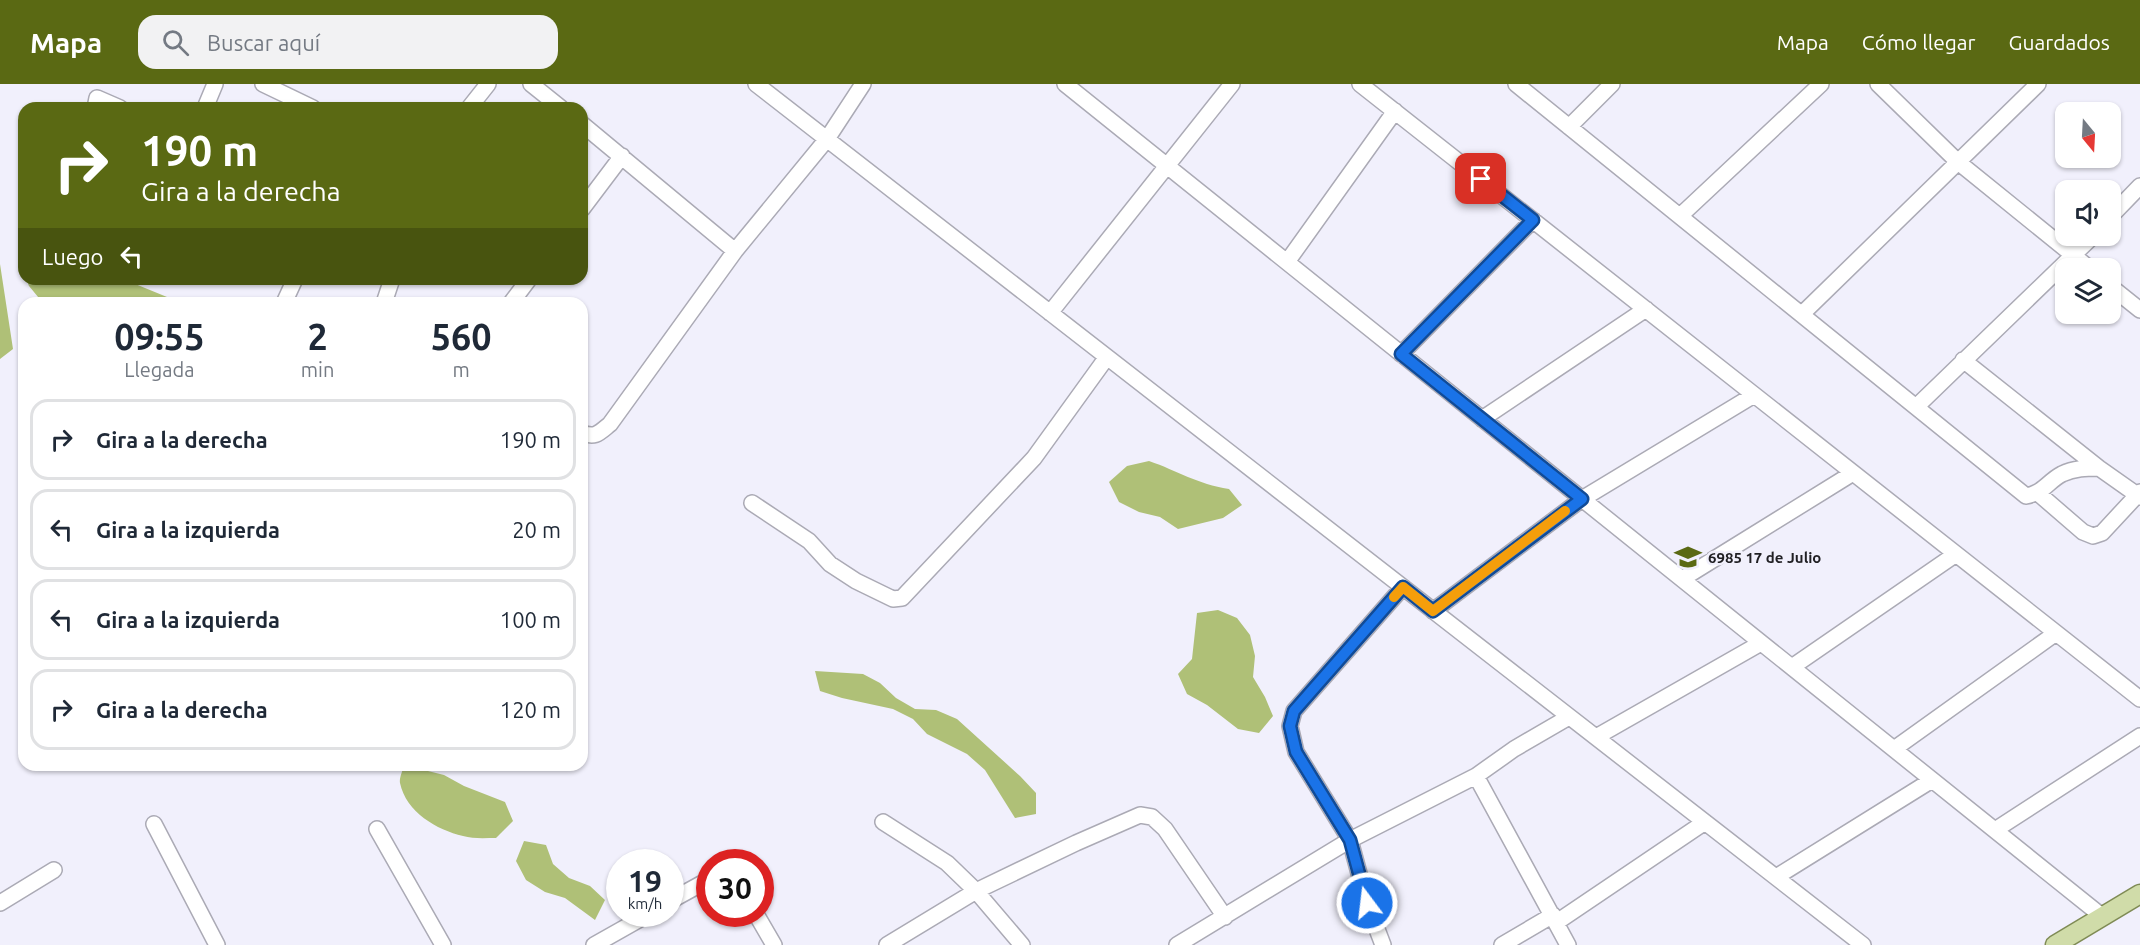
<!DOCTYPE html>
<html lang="es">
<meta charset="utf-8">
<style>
body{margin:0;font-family:Ubuntu,sans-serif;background:#f2f2f3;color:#1f2937;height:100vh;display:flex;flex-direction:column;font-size:22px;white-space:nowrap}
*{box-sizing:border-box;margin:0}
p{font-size:20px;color:#747a83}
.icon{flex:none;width:33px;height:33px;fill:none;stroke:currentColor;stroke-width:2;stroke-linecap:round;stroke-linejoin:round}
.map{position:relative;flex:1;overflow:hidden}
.side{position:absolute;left:18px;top:213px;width:570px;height:474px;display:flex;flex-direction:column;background:#fff;border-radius:18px;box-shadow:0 2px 4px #0004}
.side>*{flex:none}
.guide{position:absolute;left:18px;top:18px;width:570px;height:183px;border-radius:18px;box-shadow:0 2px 4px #0004;background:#5a6913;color:#fff;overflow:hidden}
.needle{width:39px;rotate:162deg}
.tools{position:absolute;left:2055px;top:18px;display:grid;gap:12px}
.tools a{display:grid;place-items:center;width:66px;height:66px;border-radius:12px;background:#fff;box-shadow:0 2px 4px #0004;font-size:30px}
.speed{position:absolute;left:606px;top:765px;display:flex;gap:12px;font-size:30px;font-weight:700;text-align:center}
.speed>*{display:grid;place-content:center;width:78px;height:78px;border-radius:50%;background:#fff;box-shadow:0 2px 4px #0004;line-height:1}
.speed small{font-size:15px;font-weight:400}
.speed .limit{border:9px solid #d22;background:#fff;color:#111}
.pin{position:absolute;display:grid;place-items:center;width:51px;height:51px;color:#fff;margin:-26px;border-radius:12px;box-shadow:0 3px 9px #0006}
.me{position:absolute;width:66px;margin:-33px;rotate:345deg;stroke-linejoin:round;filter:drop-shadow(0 0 4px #0008)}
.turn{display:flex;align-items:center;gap:21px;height:126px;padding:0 24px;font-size:27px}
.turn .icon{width:78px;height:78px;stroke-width:2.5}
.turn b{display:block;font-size:42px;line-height:51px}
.then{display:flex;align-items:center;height:57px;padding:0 24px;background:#0003;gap:12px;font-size:22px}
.eta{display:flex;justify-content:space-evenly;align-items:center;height:102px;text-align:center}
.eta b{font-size:36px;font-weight:600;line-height:42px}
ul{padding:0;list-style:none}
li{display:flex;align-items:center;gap:18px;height:81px;margin:0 12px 9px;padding:0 12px;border:3px solid #e0e1e3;border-radius:18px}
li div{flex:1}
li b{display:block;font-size:22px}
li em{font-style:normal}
header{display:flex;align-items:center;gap:36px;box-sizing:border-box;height:84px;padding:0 30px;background:#5a6913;color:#fff}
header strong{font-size:28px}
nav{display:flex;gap:33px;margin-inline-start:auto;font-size:21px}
.search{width:420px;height:54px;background:#f2f2f3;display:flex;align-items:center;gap:15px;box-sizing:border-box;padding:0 21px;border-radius:18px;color:#747a83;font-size:22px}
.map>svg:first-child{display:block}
.forest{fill:#afc077}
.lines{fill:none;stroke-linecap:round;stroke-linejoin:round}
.minor-casing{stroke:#abaab5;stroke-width:18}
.major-casing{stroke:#7f8b55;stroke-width:21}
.minor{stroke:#fff;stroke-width:15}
.major{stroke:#d0dca9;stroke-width:18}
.route-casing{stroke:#114b97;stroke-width:15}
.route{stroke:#1a73e8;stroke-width:10}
.slow{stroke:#f59e0b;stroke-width:10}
.labels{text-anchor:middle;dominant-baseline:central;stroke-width:5;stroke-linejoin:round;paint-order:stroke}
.poi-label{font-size:15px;font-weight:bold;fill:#212024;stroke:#f1f0fc;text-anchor:start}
</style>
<header>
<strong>Mapa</strong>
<div class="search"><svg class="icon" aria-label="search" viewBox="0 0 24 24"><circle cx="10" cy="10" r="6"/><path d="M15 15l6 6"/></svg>Buscar aquí</div>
<nav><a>Mapa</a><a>Cómo llegar</a><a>Guardados</a></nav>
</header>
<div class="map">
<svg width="2140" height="861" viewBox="0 0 2140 861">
<rect width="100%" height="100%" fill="#f1f0fc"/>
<path class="forest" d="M0 180 13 265 0 275Z
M26 195H123L167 213 169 219H43L29 202Z
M1149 377C1178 387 1197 400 1229 405L1242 421 1223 434 1178 445 1160 433 1139 428 1119 418 1109 398 1127 382Z
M1218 526 1237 534 1250 551 1255 572 1253 593 1265 613 1273 632 1259 649 1238 645 1207 621 1187 610 1178 590 1192 575 1197 529Z
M815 587 863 590 880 599 896 614 915 625 936 626 957 635 1020 692 1036 709V730L1015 734 985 686 967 670 927 650 913 635 893 625 842 614 820 607Z
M404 681H415L424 686 444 691 464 702 505 718 513 737 496 754C485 754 473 755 463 752 437 746 406 728 400 699 399 694 403 686 404 681Z
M524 757 546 761 553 780 569 794 590 802 605 816 595 836 565 814 545 808 526 796 516 777Z"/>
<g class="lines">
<defs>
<path id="minor" d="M263 0 313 24
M531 0 561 24
M756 0 1863 861
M1065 0 2103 833
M1360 0 2140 615
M1516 0 2026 412C2045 408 2047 398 2062 390 2074 384 2087 384 2099 384
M1878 0 1958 78 2089 184
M95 24 97 14 120 24
M205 24 215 0
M469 24 488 0
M582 40 735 167
M1569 43 1612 0
M582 125 622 72
M1680 132 1821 0
M2110 133 2140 102
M1287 178 1395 27
M2110 202 2140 226
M284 219 295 195
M384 219 392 195
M511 219 529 195
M1050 229 1232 0
M1802 230 2038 0
M1401 270 1533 136
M1963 276 2099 384 2140 413
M1916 323 2093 152
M1482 335 1646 225
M582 349C596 354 599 349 610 340L735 167 827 55 863 0
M2039 410 2083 448 2093 452 2102 449 2140 408
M752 419 809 457 830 480 856 497 893 515 902 514 1034 374 1107 273
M1682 495 1853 389
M1433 527 1582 415 1754 311
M1792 583 1956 470
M1596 653 1761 559
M1894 665 2056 549
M1476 692 1568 861
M883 738 947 779 976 807 1022 861
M154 740 217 861
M377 745 443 861
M1995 746 2140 652
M1776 793 1932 696
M670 817 710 795
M0 819 54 786
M756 830 774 861
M1557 838 1705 738
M594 861 649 830
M887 861 976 807 1076 759 1140 731 1152 733 1165 745 1225 833
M1177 861 1350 756 1476 692 1514 665 1569 633
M1383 861 1367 819 1350 756 1296 668 1290 642 1294 627 1403 503
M1502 861 1553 831"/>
<path id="major" d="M2055 861 2140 810"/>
</defs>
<use href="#minor" class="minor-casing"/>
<use href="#major" class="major-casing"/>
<use href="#minor" class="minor"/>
<use href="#major" class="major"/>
</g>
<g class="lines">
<defs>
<path id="route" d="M1367 819 1350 756 1296 668 1290 642 1294 627 1403 503 1433 527 1582 415 1401 270 1533 136 1481 95"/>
</defs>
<use href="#route" class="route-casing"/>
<use href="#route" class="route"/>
<path class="slow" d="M1394 513 1403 503 1433 527 1565 427"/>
</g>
<defs>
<symbol id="school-bare" viewBox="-9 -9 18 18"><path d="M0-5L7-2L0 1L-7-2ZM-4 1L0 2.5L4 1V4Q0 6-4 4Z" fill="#5a6913" stroke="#f1f0fc" stroke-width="2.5" paint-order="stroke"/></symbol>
</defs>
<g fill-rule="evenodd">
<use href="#school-bare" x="1669" y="454" width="38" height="38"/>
</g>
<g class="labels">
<g class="poi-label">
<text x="1708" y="473">6985 17 de Julio</text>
</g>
</g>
</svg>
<div class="tools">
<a><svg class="needle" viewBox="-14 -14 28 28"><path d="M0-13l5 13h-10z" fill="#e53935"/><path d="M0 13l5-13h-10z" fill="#747a83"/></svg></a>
<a><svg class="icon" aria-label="sound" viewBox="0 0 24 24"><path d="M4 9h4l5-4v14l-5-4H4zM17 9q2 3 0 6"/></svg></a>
<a><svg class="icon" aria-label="layers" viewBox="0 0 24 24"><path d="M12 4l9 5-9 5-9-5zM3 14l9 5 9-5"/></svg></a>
</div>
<div class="speed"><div>19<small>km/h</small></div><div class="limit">30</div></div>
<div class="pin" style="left:1481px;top:95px;background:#d93025"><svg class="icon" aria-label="arrive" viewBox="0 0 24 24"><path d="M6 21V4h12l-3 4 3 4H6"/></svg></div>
<svg class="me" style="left:1367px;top:819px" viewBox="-20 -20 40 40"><circle r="17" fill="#1a73e8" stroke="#fff" stroke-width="3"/><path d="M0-11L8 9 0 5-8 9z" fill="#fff"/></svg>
<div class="guide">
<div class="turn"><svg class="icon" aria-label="right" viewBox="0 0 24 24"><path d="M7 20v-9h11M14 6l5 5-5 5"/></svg><div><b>190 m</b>Gira a la derecha</div></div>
<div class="then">Luego<svg class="icon" aria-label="left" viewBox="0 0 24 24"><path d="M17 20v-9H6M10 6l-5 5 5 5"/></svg></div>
</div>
<section class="side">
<div class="eta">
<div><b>09:55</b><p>Llegada</p></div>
<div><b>2</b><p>min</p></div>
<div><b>560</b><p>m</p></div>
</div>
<ul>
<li><svg class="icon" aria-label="right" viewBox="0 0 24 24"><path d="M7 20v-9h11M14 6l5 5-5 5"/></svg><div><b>Gira a la derecha</b></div><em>190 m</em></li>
<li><svg class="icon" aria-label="left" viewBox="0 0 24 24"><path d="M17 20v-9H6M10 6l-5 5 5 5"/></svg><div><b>Gira a la izquierda</b></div><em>20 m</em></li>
<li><svg class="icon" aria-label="left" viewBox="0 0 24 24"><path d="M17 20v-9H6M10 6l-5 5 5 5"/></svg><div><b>Gira a la izquierda</b></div><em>100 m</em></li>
<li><svg class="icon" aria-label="right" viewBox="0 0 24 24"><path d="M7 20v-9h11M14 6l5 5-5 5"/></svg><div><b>Gira a la derecha</b></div><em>120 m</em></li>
</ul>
</section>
</div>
